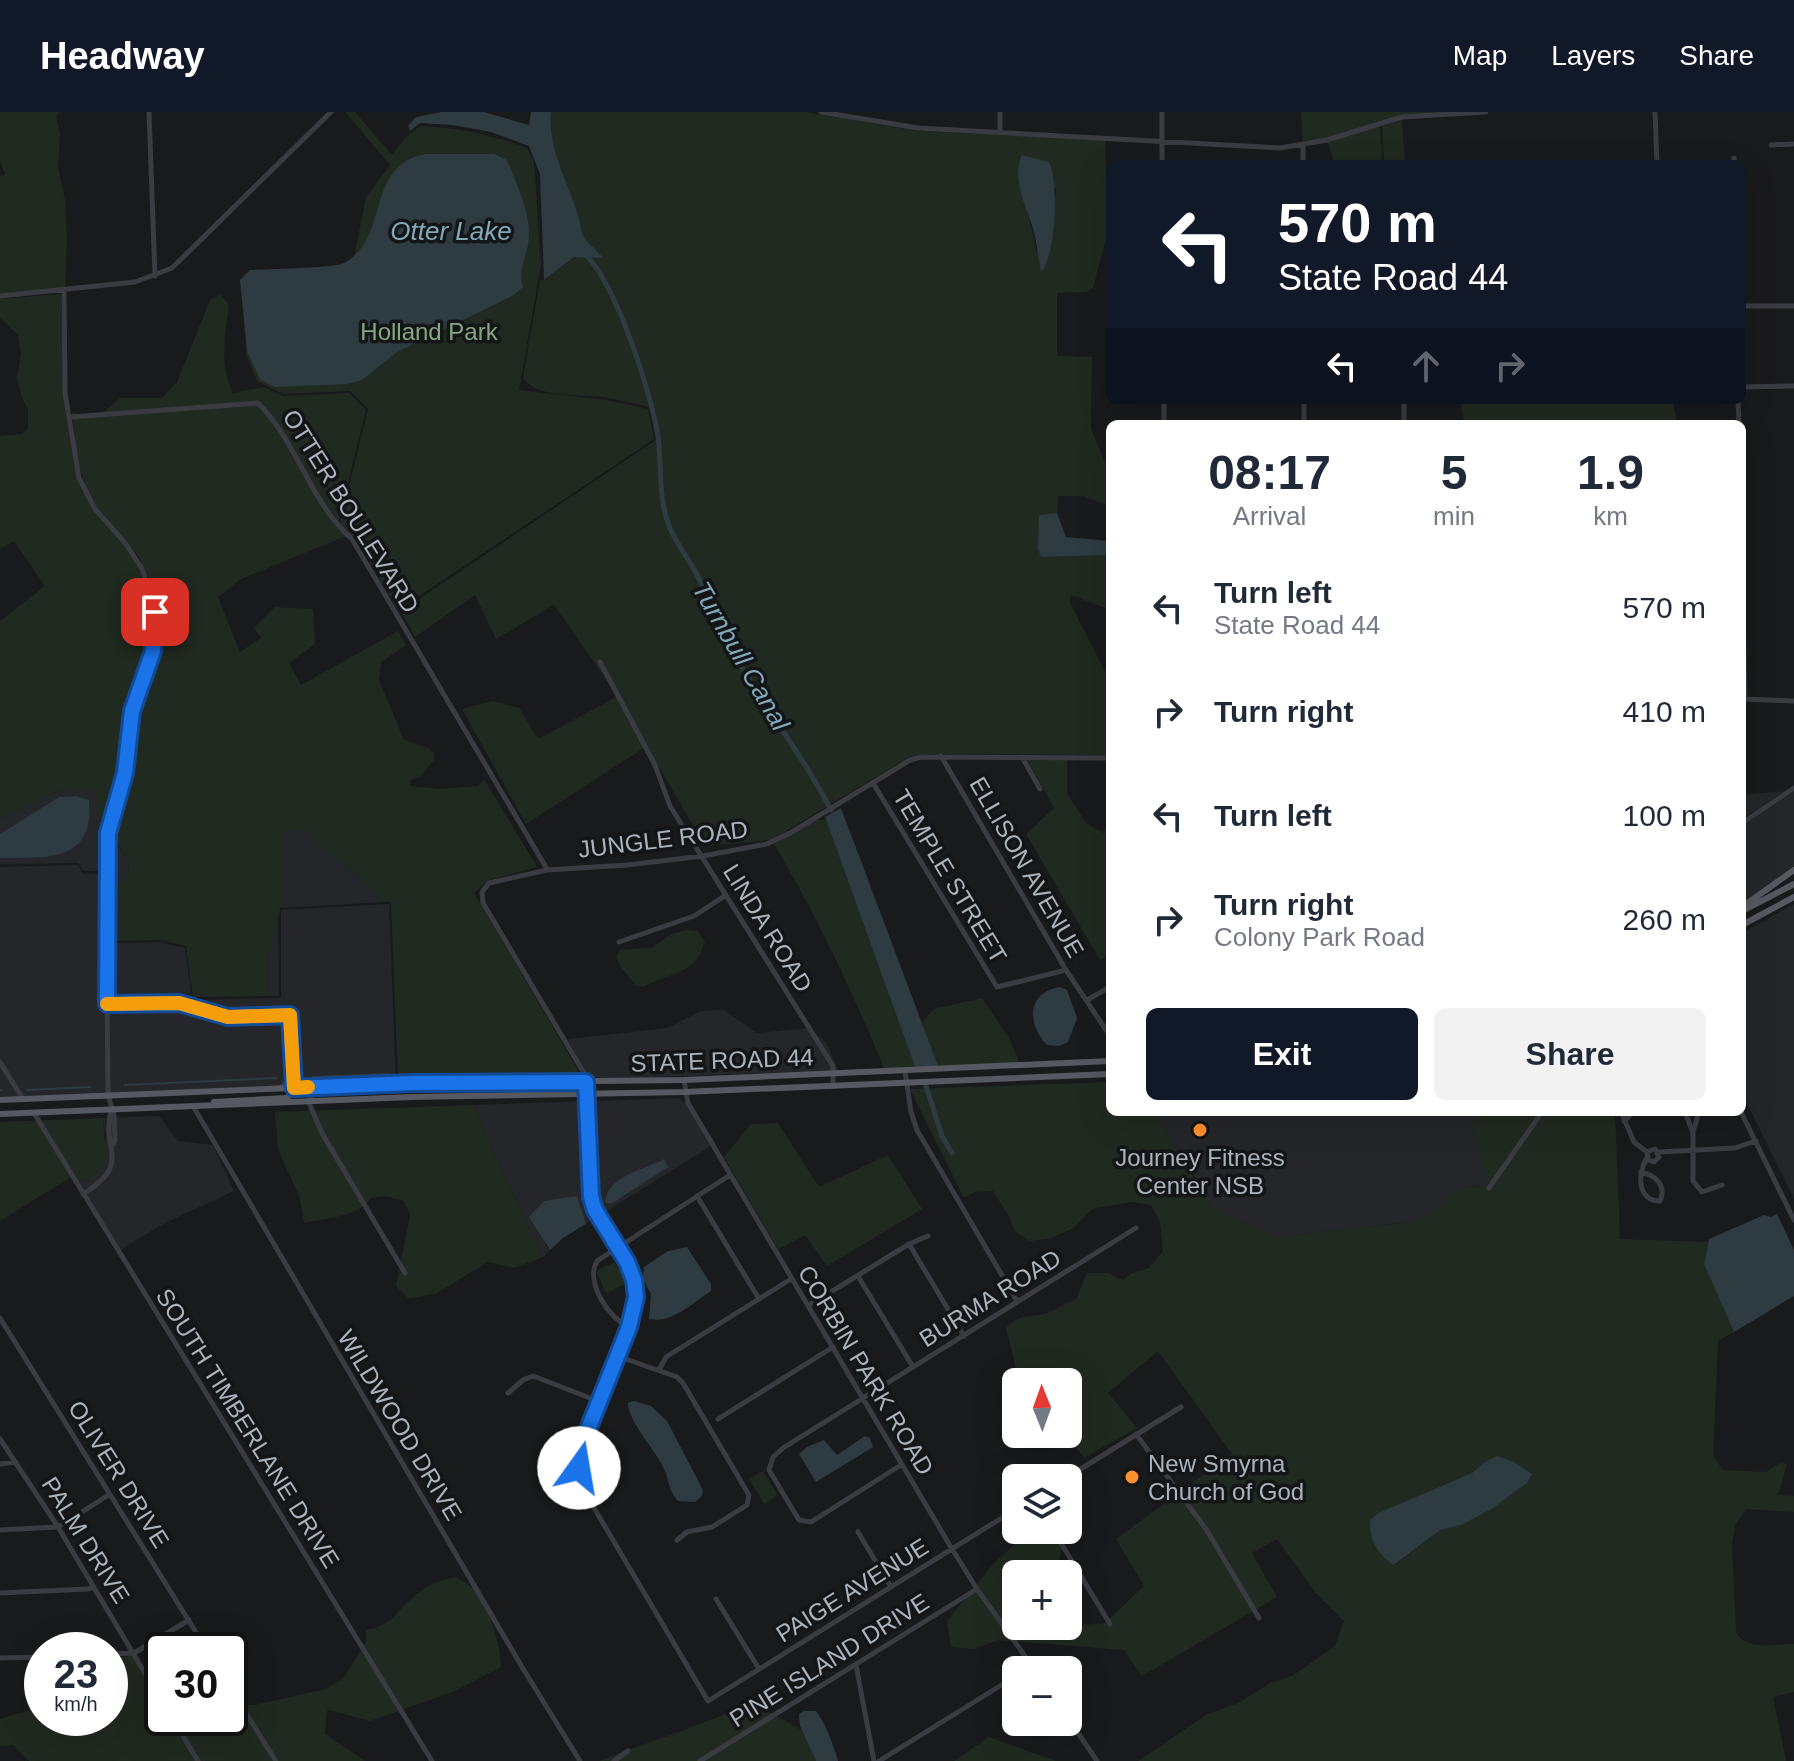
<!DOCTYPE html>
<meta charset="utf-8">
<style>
body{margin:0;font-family:Arial,sans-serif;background:#f2f2f3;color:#1f2937;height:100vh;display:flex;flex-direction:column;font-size:30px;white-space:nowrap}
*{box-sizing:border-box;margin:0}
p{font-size:26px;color:#747a83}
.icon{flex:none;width:44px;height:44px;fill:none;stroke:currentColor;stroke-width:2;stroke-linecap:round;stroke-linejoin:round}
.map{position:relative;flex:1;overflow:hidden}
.sheet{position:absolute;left:1106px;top:308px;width:640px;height:696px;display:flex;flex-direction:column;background:#fff;border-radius:12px;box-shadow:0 8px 32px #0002}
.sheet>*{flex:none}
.guide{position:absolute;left:1106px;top:48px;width:640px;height:244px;border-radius:12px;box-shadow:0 8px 32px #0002;background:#111827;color:#fff;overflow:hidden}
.needle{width:52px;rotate:359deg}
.controls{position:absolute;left:1002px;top:1256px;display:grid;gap:16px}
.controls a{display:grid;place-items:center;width:80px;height:80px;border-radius:12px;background:#fff;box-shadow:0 8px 32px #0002;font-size:40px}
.speed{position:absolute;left:24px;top:1520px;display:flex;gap:16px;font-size:40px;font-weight:700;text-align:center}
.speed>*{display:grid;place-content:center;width:104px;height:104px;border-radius:50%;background:#fff;box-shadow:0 8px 32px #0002;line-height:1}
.speed small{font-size:20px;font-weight:400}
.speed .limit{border:4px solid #111;border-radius:12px;background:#fff;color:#111}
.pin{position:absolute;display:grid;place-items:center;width:68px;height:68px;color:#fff;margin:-34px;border-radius:16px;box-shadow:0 4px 12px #0006}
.me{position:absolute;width:88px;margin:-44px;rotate:13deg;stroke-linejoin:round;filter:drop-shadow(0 0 6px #0008)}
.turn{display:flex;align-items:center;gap:28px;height:168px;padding:0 40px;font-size:36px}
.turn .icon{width:104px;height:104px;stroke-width:2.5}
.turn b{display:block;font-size:56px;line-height:68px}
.lanes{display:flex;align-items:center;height:76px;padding:0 40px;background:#0003;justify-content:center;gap:40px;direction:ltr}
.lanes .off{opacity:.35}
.eta{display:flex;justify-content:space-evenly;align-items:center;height:136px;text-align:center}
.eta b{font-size:48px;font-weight:700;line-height:56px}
.button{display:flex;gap:16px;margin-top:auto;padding:16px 40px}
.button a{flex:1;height:92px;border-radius:12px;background:#111827;color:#fff;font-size:32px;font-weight:700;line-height:92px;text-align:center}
.button a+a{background:#f2f2f3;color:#1f2937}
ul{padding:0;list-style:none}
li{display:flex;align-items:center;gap:24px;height:104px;padding:0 40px}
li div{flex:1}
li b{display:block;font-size:30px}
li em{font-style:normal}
header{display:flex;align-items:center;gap:48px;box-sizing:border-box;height:112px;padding:0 40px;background:#111827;color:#fff}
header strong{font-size:38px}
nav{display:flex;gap:44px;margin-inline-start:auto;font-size:28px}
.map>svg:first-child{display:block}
.built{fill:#252629}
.green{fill:#212a21;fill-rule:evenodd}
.water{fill:#2e3c41}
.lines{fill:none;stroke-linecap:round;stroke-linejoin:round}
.stream{stroke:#2e3c41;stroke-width:2}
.canal{stroke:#2e3c41;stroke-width:5}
.minor{stroke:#3a3c41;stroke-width:5}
.major{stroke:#565a60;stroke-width:6}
.route-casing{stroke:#114b97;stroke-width:20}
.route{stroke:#1a73e8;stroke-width:14}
.slow{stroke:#f59e0b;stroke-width:14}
.poi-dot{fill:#ff902e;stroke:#141517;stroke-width:3}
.labels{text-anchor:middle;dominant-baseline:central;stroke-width:7;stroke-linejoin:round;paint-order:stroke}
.park-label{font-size:24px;fill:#86a881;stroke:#141517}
.street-label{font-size:24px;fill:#abb4bc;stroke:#141517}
.poi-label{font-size:24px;fill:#abb4bc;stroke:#141517}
.water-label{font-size:26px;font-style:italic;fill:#80a9b9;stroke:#141517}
</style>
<header>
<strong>Headway</strong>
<nav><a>Map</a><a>Layers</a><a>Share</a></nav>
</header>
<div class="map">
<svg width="1794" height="1649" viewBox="0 0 1794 1649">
<rect width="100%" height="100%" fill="#191a1c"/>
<path class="built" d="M65 676 95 677 100 707 106 716 101 740 102 759H84L78 751 0 752V746L64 741 78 733 59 685 0 722V707Z
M1784 679 1742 707V683Z
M1794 679V755L1742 792V714Z
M282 719H310L323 739 351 757 383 790 280 796Z
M110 722 129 749 128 763 113 780 116 829H109Z
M78 753 83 762 106 761 107 831 159 830 185 836 192 888 281 886V798L389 792 396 973 0 988V755Z
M1794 792V1087L1742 981V821Z
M278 800 279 884H269L267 849Z
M724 898 757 921 809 916 826 930 838 958 609 967 587 964 568 927 667 916 701 899Z
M680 986 692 998 716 1031 586 1112 576 1084 545 1133 550 1138 543 1145 489 1031 474 993Z
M1154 1000H1481L1471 1013 1490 1074 1466 1075 1453 1080 1431 1103 1410 1110 1279 1125 1213 1098Z
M159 1004 178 1029 213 1033 234 1079 165 1111 120 1138 78 1071 95 1063 106 1026 103 1006Z"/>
<path class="green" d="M0 0H60L56 4 60 22 58 55 65 88 67 127 65 176 0 182V64L5 63 0 49Z
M345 0H355L392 43 405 26 420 14C459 16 489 22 527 36L534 49 541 153 519 278 605 288 648 297 654 327 398 498 367 447 340 411 368 297 350 279 283 282 257 269 246 242 250 168 351 161 366 85 390 53Z
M551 0H805L917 19 1105 28 1108 119 1093 176 1086 180 1057 181V244L1092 245 1091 317 1110 362V391L1103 392 1084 384H1058L1057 401 1039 403 1041 445 1110 443V498L1071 483 1069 489 1110 569V643L921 642 909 645 771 728 705 734 647 634 526 712 462 597 493 589 519 596 538 627 618 584 554 493 496 527 475 483 415 525 401 499 656 328 649 295C634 291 619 288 604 285 581 282 537 287 523 266L540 168H545L574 145H602C597 138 590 133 585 127 580 121 581 110 578 103 567 72 549 35 551 0ZM1019 52 1056 77 1053 106 1037 142C1032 111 1020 84 1019 52Z
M1301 0H1442V1L1401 6 1380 12 1382 48 1387 52H1335L1327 28 1303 34Z
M1402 8 1405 52H1391L1384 47 1382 14Z
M61 182 63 281 77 366 93 399 124 433 140 458 150 485 153 510 151 538 129 598 122 660 106 716 100 707 94 677 65 676 0 707V509L45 474 14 429 0 437V324L22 322 28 316V297L22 286 17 267 21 242 18 223 0 206V187Z
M220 182 229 193C225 222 219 253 233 281L264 275 283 284 349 281 366 298 338 411 346 424 241 467 218 485 240 540 261 526 254 516 275 495 313 497 315 532 289 551 301 573 398 519 406 533 381 550 379 568 404 628 428 636 434 641V648L420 665 411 668 410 674 442 677 478 674 484 667 537 755 488 768 474 781 581 963 398 965 391 790H383L351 757 323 739 309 719H282V789L267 849 269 884 193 885 186 834 159 828 116 829 113 780 128 763 129 749 110 721 127 662 134 600 156 539 157 500 151 471 138 444 97 396 86 376 78 350 72 300C93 308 105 301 120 286H162L177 270 210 188Z
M1460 288H1673L1677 312H1464Z
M1027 648H1067V682L1087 712 1104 721 1105 715 1110 713V842L1100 848 1026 722 1054 696Z
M817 708H826L915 955 884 956C852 879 817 804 774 732Z
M687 818 698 819 705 830C702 836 700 843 696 848 685 862 659 865 644 875L636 874 621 855 616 845 620 838 652 836 671 822Z
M982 886 1009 926 1020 951 938 954 921 911 934 897Z
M1110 970V1000H1154L1213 1098 1279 1125 1410 1110 1431 1103 1453 1080 1466 1075 1489 1074 1471 1013 1481 1000H1538L1542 1006 1546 1000H1615L1620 1127 1708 1130 1704 1152 1734 1220 1718 1229 1713 1344 1723 1358 1766 1360 1780 1351 1787 1352 1778 1383 1794 1384V1400L1746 1397 1735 1413 1732 1432 1736 1520C1746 1539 1775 1532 1794 1532V1580L1773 1585 1786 1649H1138L1206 1603 1238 1591 1270 1571 1292 1564 1335 1534 1344 1509 1315 1480 1277 1427 1252 1441 1277 1485 1142 1564 1124 1538 998 1528 974 1537 951 1535 947 1509 995 1450 1030 1419 1065 1418 1057 1462H1016V1514H1068V1509L1071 1514 1105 1511 1144 1474 1116 1427 1232 1342 1158 1239 1108 1281 1137 1316 1084 1346 1065 1322H1068V1270H1027L1018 1264 1006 1216C1021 1199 1035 1207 1050 1200 1059 1196 1066 1191 1076 1188L1087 1161H1108L1123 1168 1132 1161 1149 1156 1163 1139 1160 1110 1151 1093 1133 1090 1092 1097 1074 1116 1048 1127 1029 1129 1014 1118 1010 1106 993 1079 975 1080 964 1086 910 977ZM1485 1350 1532 1362 1528 1370 1461 1413 1440 1418 1395 1453 1378 1401 1472 1361Z
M474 993 489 1031 543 1145 514 1156 488 1150 437 1181 409 1187 396 1174 410 1103 404 1089 385 1084 371 1086C360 1105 324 1106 304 1111L300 1086 278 1038 275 1000Z
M103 1006 106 1049 95 1063 78 1071 73 1064 0 1109V1010Z
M778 1011 819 1075 888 1043 922 1097 827 1154 805 1123 778 1137 724 1045 751 1012Z
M615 1150 626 1171 608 1181 605 1180 597 1161 598 1158Z
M763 1359 778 1383 764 1392 749 1367Z
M456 1465 483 1482 499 1535 501 1555 450 1581 370 1609 329 1598 327 1599 325 1622 365 1649H29L13 1633 0 1634V1607L33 1597 30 1571 42 1569V1606H110V1572L119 1571V1546L132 1543 162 1587V1606H175L184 1619 211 1610 212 1606H230V1592L255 1593 325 1577 343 1567 366 1530V1518C392 1513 393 1503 411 1487 423 1475 439 1468 456 1465Z
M756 1589 771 1601 803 1619 816 1649H599C651 1629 705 1612 756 1589Z
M989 1625 1056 1649H954Z"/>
<path class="water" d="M442 0H484L529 13 531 0H551C548 36 568 71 578 103 581 110 581 122 585 127 591 134 598 139 603 146L574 145 544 168 540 62 529 34 491 20 453 13 420 11 410 19 408 14 416 5Z
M425 42H494L507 48C517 74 533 104 528 133 525 149 518 158 523 175L512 184 397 240 362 268 347 272 274 275 260 267 247 239 240 168 250 158C265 157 337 156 344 151 391 126 364 54 425 42Z
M1022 43 1049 50C1059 68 1056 145 1041 160 1038 146 1037 130 1033 116 1026 94 1011 66 1022 43Z
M1057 401 1066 425 1110 429V443L1041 445 1038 437 1039 403Z
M76 684 89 688C94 751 49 745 0 746V722L59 685Z
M841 696 938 954 915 955 825 705Z
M1060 875 1067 878 1077 906 1068 930 1059 934 1047 933C1027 912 1026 881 1060 875Z
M664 1047 668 1055 611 1092 605 1090C608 1063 643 1059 664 1047Z
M577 1084 586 1112 563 1126 550 1138 529 1105 544 1089Z
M1777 1102 1794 1138V1184L1734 1220 1704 1152 1709 1127 1764 1103 1771 1105Z
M687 1135 711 1172V1179C693 1190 673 1212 649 1207L651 1182 643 1167 644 1155 668 1139Z
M634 1289 651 1294 667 1309 703 1378 702 1384 695 1390 678 1389C670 1381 669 1370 665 1359 657 1339 628 1310 628 1291Z
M865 1324 870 1326 873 1335 816 1370 799 1342 807 1335 824 1328 837 1343Z
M1497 1344 1514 1350 1532 1362 1528 1370 1493 1396 1461 1413 1440 1418 1394 1453C1379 1444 1368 1426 1370 1408L1378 1401 1472 1361 1485 1350Z
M804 1599H816C827 1614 833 1632 838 1649H816L800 1614 799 1602Z"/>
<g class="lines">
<path class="stream" d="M313 965 390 962
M125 973 276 966
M0 978H1
M27 978 90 975"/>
<path class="canal" d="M584 141C616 171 651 280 658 324 662 355 658 385 669 414 676 431 688 446 696 461 712 492 724 525 741 554 770 603 805 647 831 698
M926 974 942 1024 952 1041"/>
<path class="minor" d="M149 0 155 164
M821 0 918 16 1280 36 1327 28 1402 5 1486 0
M1000 0V20
M1162 0V52
M1655 0 1657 52
M1771 33 1794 32
M1303 34V52
M1734 46V52
M64 179 65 281 79 366 95 397 126 432 142 457 152 485 155 510 153 539 132 599 125 661 104 731 103 750 106 761
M0 184 135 170 172 156 331 0
M1742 194H1794
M1742 275 1794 274
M1164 288V312
M1304 288V312
M1738 288 1739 312
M70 305 258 291C297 329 310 391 352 427L547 757
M1404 312V288
M1742 444 1745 588
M600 550 655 653 670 694 833 954V974
M1743 587 1794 589
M941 644 1066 858 1110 924
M1022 645 1040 677
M873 671 997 875 1066 858
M1742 711 1794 676
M108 726V751L106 761 108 983 114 1003 115 1029 113 1032
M619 830 694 804 726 783
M1087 888 1110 875
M107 892 179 891 228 905 290 903 288 964 287 970 280 976
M292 938 294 976
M0 950 23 987
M905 959 911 1000 917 1018 1017 1189
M684 968 688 991 952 1437 977 1477 1035 1558
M372 975 320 979 315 980 308 989 323 1023 405 1161
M193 994 522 1555 580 1649
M1621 1000 1634 1030 1647 1040 1648 1048 1654 1050 1659 1045 1655 1037 1647 1040
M1685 1000 1693 1021V1069L1702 1080 1722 1073
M1741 1000 1794 1108
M34 1001 432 1649
M1624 1009 1634 1000
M1693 1020 1699 1000
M1659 1040 1735 1036 1756 1029
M1641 1060C1655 1063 1667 1073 1660 1089 1637 1089 1637 1061 1647 1046
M1489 1076 1542 1000
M83 1082C133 1051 101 1040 111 999
M697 1084 759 1187
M909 1132 964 1224
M858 1164 913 1255
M808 1194 909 1132 928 1124
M0 1206 207 1538
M629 1215C608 1206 585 1170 597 1149L730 1063
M617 1244 677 1265 683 1271 749 1383 747 1393 712 1415 687 1420 677 1428
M659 1258 666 1245 791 1167
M508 1281 523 1268 533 1264 598 1289
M718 1307 833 1235
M1136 1322 1206 1417 1259 1506
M0 1327 58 1415 162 1590
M0 1352 16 1350
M901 1353 811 1410 799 1408 769 1358 773 1345 783 1336 1136 1116
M1066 1366 1181 1295
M1016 1397 708 1589 587 1384C580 1367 579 1354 581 1335L629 1215 636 1185 634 1168 627 1150 595 1098 591 1085 584 961 483 791 482 780 489 771 547 758 627 753 703 744 767 732 792 720 910 648 921 645 1110 646
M0 1418 58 1415 110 1382
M1053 1418 1110 1512
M858 1420 891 1475
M0 1481 88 1477 94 1475
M716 1487 759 1557
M110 1542 134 1541 189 1508
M0 1546 42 1545
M856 1553 874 1649
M230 1576 276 1649
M172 1606 198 1649
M1068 1606 1097 1649
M614 1649 628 1639
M700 1649 977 1477
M879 1649 1016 1564"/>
<path class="major" d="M1742 795 1794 758
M1742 799 1794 772
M1742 813 1794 785
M0 988 412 971 684 968 1110 949
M214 990 286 986 291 983 294 976
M0 1002 412 985 684 980 1110 962"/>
</g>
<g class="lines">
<defs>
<path id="route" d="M155 500 153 539 132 599 125 661 108 721 107 892 179 891 228 905 290 903 294 976 412 971 586 970 591 1085 595 1098 627 1150 634 1168 636 1185 629 1215 581 1335 579 1356"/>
</defs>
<use href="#route" class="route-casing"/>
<use href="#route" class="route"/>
<path class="slow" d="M107 892 179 891 228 905 290 903 294 976 308 975"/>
</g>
<g class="poi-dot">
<circle cx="1200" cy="1018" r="8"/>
<circle cx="1132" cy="1365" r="8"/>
</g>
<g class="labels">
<g class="park-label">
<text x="429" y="219">Holland Park</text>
</g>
<g class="street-label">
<text transform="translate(351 399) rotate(58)">OTTER BOULEVARD</text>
<text transform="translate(663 727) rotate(-7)">JUNGLE ROAD</text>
<text transform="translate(1027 755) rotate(60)">ELLISON AVENUE</text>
<text transform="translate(950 764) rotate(59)">TEMPLE STREET</text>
<text transform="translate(768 816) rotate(58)">LINDA ROAD</text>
<text transform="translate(722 948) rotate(-2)">STATE ROAD 44</text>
<text transform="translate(990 1186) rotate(-32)">BURMA ROAD</text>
<text transform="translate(866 1258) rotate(59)">CORBIN PARK ROAD</text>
<text transform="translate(400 1313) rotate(59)">WILDWOOD DRIVE</text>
<text transform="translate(248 1316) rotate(58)">SOUTH TIMBERLANE DRIVE</text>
<text transform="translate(119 1362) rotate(58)">OLIVER DRIVE</text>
<text transform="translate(86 1428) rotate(58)">PALM DRIVE</text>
<text transform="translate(852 1478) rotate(-32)">PAIGE AVENUE</text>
<text transform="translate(829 1548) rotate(-32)">PINE ISLAND DRIVE</text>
</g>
<g class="poi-label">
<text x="1200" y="1045">Journey Fitness<tspan x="1200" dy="28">Center NSB</tspan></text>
<text x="1148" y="1351" text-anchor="start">New Smyrna<tspan x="1148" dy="28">Church of God</tspan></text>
</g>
<g class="water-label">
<text x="451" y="119">Otter Lake</text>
<text transform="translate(741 544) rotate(60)">Turnbull Canal</text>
</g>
</g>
</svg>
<div class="controls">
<a><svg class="needle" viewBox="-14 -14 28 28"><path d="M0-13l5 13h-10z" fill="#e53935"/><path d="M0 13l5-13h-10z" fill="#747a83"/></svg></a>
<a><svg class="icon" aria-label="layers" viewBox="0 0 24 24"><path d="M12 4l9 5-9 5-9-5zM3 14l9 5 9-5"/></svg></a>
<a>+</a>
<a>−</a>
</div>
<div class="speed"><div>23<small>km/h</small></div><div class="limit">30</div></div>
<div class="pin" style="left:155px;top:500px;background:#d93025"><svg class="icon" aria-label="arrive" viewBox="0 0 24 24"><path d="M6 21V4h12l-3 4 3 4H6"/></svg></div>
<svg class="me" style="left:579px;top:1356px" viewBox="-20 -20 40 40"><circle r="19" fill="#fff"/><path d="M0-13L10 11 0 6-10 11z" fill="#1a73e8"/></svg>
<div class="guide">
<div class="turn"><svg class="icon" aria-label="left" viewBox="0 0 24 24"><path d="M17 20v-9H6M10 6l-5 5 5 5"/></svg><div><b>570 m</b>State Road 44</div></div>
<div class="lanes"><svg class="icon" aria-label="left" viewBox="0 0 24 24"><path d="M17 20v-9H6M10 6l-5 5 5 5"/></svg><svg class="icon off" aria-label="ahead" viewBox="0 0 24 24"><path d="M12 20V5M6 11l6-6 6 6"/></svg><svg class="icon off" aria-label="right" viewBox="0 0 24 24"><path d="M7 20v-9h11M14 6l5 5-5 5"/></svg></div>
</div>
<section class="sheet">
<div class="eta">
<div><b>08:17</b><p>Arrival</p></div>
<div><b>5</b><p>min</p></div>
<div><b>1.9</b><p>km</p></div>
</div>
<ul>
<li><svg class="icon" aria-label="left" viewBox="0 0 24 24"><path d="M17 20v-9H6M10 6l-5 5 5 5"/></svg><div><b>Turn left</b><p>State Road 44</p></div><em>570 m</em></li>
<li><svg class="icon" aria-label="right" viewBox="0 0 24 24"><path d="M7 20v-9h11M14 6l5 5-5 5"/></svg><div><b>Turn right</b></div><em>410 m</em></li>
<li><svg class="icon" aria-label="left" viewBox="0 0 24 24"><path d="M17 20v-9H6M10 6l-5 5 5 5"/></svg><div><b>Turn left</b></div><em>100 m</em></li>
<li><svg class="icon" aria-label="right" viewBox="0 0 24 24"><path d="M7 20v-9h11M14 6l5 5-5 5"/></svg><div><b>Turn right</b><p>Colony Park Road</p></div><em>260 m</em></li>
</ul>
<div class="button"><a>Exit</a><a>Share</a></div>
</section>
</div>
